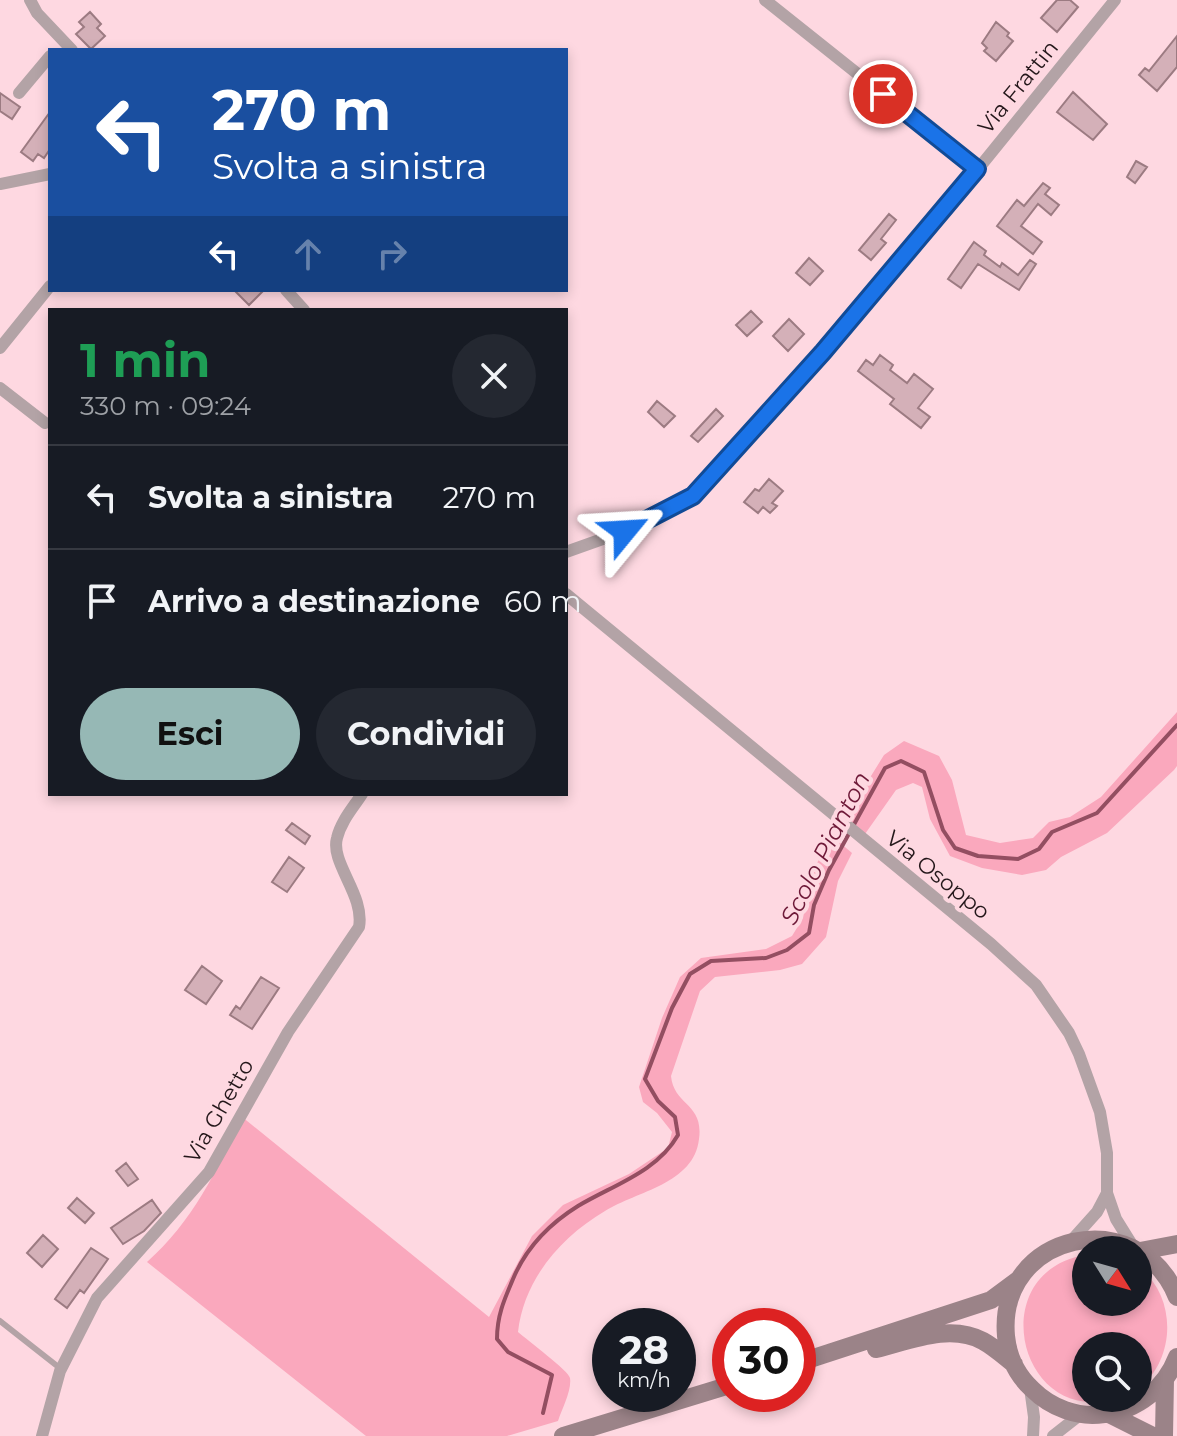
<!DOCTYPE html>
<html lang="it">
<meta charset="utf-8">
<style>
body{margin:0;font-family:Montserrat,sans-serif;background:#242831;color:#f1f3f6;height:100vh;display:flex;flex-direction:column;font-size:30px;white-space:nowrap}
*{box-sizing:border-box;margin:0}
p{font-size:26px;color:#9ea1a6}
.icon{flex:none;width:44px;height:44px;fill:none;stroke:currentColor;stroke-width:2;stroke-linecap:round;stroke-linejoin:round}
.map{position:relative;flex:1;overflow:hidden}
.panel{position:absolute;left:48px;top:308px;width:520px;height:488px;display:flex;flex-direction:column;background:#171b24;border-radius:0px;box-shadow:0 4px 12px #0003}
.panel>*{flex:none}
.guide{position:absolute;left:48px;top:48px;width:520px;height:244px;border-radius:0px;box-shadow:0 4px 12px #0003;background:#1a4fa0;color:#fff;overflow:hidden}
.needle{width:52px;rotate:127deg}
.controls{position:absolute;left:1072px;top:1236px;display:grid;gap:16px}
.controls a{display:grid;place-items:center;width:80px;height:80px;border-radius:50%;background:#171b24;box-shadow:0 4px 12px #0003;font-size:40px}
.speed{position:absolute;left:592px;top:1308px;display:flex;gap:16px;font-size:40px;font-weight:700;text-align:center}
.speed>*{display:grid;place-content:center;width:104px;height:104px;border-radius:50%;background:#171b24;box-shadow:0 4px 12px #0003;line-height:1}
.speed small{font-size:20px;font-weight:400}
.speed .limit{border:12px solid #d22;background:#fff;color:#111}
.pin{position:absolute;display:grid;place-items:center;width:68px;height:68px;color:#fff;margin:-34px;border:4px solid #fff;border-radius:50%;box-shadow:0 2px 8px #0007}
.me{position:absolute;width:88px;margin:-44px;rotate:63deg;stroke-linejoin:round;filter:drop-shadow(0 0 6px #0008)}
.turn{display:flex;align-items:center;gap:28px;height:168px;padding:0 32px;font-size:36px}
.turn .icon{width:104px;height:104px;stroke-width:2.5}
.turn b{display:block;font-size:56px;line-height:68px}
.lanes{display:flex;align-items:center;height:76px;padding:0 32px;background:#0003;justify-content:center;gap:40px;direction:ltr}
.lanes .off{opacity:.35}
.round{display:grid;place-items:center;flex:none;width:84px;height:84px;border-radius:42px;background:#242831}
.head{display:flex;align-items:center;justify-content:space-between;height:136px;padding:0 32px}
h1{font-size:48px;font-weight:700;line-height:60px;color:#1e9e55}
.primary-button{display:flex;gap:16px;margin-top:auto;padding:16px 32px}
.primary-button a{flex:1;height:92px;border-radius:48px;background:#96b8b5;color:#111;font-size:32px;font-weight:700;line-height:92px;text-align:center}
.primary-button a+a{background:#242831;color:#f1f3f6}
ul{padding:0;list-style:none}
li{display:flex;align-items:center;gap:24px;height:104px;padding:0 32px;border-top:2px solid #363941}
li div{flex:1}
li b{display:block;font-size:30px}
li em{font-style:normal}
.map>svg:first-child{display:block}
.green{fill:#faa8bd}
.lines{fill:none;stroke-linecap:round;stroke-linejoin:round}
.stream{stroke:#934e61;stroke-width:4}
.building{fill:#d4b0b8;stroke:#9c7b82;stroke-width:2}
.service{stroke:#b3a3a6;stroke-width:6}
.minor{stroke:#b3a3a6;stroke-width:12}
.secondary{stroke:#9b8388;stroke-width:18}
.route-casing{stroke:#114b97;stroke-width:20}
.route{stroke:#1a73e8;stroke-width:14}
.labels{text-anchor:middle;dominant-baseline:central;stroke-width:8;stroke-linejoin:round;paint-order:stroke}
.street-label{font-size:22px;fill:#24171a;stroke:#fed8e1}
.water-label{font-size:24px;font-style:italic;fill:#6e1938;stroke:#fed8e1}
</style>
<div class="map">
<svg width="1177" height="1436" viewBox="0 0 1177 1436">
<rect width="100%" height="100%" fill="#fed8e1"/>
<path class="green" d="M1177 712V766L1174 770 1107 833 1061 857 1046 870 1022 875 982 868 950 856 930 819 922 787 913 783 896 790 865 834 845 818 884 755 904 741 939 756 952 780 966 835 1000 843 1033 838 1049 822 1070 817 1101 797Z
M832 836 852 853 838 881 826 937 802 964 780 970 715 977 700 991 671 1076C674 1106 704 1103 699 1139 694 1184 637 1191 605 1211 561 1237 524 1279 518 1332 527 1340 569 1371 570 1378 572 1390 562 1409 558 1421L507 1436H366L147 1262C192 1222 218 1170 241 1116L489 1317 532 1236 563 1205 629 1174 668 1148 672 1132 657 1113 643 1102 639 1087 662 1018 680 977 701 958 766 949 792 936 803 918 812 872Z
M1086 1255V1302H1138V1267C1177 1295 1177 1359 1138 1389V1346H1086V1398H1119C1018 1430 982 1271 1086 1255Z"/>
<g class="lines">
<path class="stream" d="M543 1413 552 1375 508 1352 497 1339C497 1316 504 1300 513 1279 526 1248 549 1224 578 1206 613 1185 657 1172 678 1135L675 1117 658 1101 645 1079 672 1008 690 974 711 961 766 958 787 950 809 933 814 905 829 870 885 768 901 761 924 772 943 830 955 848 978 856 1018 859 1039 849 1052 832 1097 813 1177 725"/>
</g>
<path class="building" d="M1057 0H1070L1078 7 1057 32 1041 18Z
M90 12 101 24 97 28 105 36 91 49 76 34 84 27 79 22Z
M996 22 1009 33 1007 36 1013 41 996 61 984 51 987 48 982 43Z
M1177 36V67L1157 91 1139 75 1145 68 1149 71Z
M1073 92 1107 124 1093 140 1057 112Z
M0 93 20 107 12 119 0 111Z
M50 112V149L44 158 38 154 33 161 21 152Z
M1136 161 1147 167 1135 183 1127 177Z
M1043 183 1050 188 1045 194 1059 205 1051 215 1038 204 1021 226 1042 242 1033 254 997 226 1017 200 1024 206Z
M889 214 896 220 881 239 886 243 871 260 859 250Z
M974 242 986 251 984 255 1000 267 1002 263 1018 275 1030 260 1036 264 1019 290 978 264 961 288 948 279Z
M809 258 823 271 810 285 796 273Z
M234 290H264L249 305Z
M751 311 762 322 747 336 736 325Z
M789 319 804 334 788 351 773 336Z
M880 355 893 365 890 370 907 383 914 374 933 389 918 408 930 417 921 428 890 404 894 399 858 371 866 360 873 365Z
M657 401 675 416 664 427 648 412Z
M716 409 723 416 698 442 691 436Z
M769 479 783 491 772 503 777 506 770 513 763 507 758 513 744 502 755 489 759 491Z
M292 823 310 836 305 844 286 830Z
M289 857 304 868 287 892 272 882Z
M202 966 222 981 206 1004 185 990Z
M261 977 279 988 252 1029 230 1015 236 1006 240 1009Z
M126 1163 138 1179 128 1186 116 1171Z
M77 1198 94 1213 85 1223 68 1208Z
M152 1200 161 1213 144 1231 123 1244 111 1228Z
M43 1235 58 1249 42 1267 27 1253Z
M91 1248 108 1259 84 1293 80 1290 67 1308 55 1299Z"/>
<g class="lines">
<path class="service" d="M0 1321 61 1369"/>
<path class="minor" d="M30 0 37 13 72 50
M765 0 977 169
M19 93 50 56
M0 184 50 174
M286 290 304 310
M0 348 50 286
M0 388 45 423
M566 552 625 531 693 496 823 352 953 200 1115 0
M566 594 991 944 1036 985 1069 1033 1079 1054 1100 1112 1107 1153V1193L1116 1219 1134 1248
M1071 1241 1097 1212 1107 1193
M1030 1388 1034 1417 1033 1436
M42 1436 60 1371 97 1298 209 1172 288 1032 359 927C365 895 330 863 337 838 341 821 353 808 362 794
M1053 1436 1081 1414"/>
<path class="secondary" d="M1140 1251 1177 1244
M1177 1297C1138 1201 997 1233 1006 1336 1008 1356 1017 1375 1032 1389 1051 1408 1078 1418 1104 1414 1138 1410 1165 1388 1177 1357
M876 1349C909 1341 950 1323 983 1341 994 1347 1004 1356 1014 1364
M798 1363 991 1300 1018 1280
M1109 1414 1153 1436
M563 1436 730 1385
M1164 1436 1165 1379"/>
</g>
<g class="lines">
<defs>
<path id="route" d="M625 531 693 496 823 352 977 169 883 94"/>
</defs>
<use href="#route" class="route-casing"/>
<use href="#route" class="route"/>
</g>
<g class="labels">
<g class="street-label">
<text transform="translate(1018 87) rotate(-51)">Via Frattin</text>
<text transform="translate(938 875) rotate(39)">Via Osoppo</text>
<text transform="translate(219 1111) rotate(-60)">Via Ghetto</text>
</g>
<g class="water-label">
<text transform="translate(825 848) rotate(-63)">Scolo Pianton</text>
</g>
</g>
</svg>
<div class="controls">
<a><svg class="needle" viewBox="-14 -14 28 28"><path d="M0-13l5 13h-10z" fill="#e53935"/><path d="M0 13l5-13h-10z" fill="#9ea1a6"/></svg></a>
<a><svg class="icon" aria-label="search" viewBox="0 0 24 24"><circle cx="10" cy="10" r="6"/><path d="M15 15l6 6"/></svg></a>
</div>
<div class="speed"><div>28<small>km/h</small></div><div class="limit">30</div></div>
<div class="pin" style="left:883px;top:94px;background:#d93025"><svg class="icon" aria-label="arrive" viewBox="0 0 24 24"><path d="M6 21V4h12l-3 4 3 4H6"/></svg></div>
<svg class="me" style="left:625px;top:531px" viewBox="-20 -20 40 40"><path d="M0-17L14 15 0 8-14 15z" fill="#1a73e8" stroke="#fff" stroke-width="4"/></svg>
<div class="guide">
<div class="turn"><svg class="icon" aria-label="left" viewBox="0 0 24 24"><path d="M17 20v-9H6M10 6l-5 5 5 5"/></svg><div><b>270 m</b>Svolta a sinistra</div></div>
<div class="lanes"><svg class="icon" aria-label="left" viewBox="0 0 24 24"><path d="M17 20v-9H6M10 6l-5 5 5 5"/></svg><svg class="icon off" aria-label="ahead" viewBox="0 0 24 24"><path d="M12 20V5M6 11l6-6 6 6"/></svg><svg class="icon off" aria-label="right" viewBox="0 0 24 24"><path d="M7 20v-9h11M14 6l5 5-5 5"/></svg></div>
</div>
<section class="panel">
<div class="head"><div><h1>1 min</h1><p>330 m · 09:24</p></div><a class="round"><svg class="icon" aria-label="close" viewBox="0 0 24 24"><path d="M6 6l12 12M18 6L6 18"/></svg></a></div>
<ul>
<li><svg class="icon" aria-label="left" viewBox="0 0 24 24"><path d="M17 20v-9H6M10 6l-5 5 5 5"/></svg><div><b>Svolta a sinistra</b></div><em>270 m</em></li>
<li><svg class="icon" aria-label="arrive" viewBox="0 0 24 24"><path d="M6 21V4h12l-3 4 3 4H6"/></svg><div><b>Arrivo a destinazione</b></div><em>60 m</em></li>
</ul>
<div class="primary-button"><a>Esci</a><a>Condividi</a></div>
</section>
</div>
